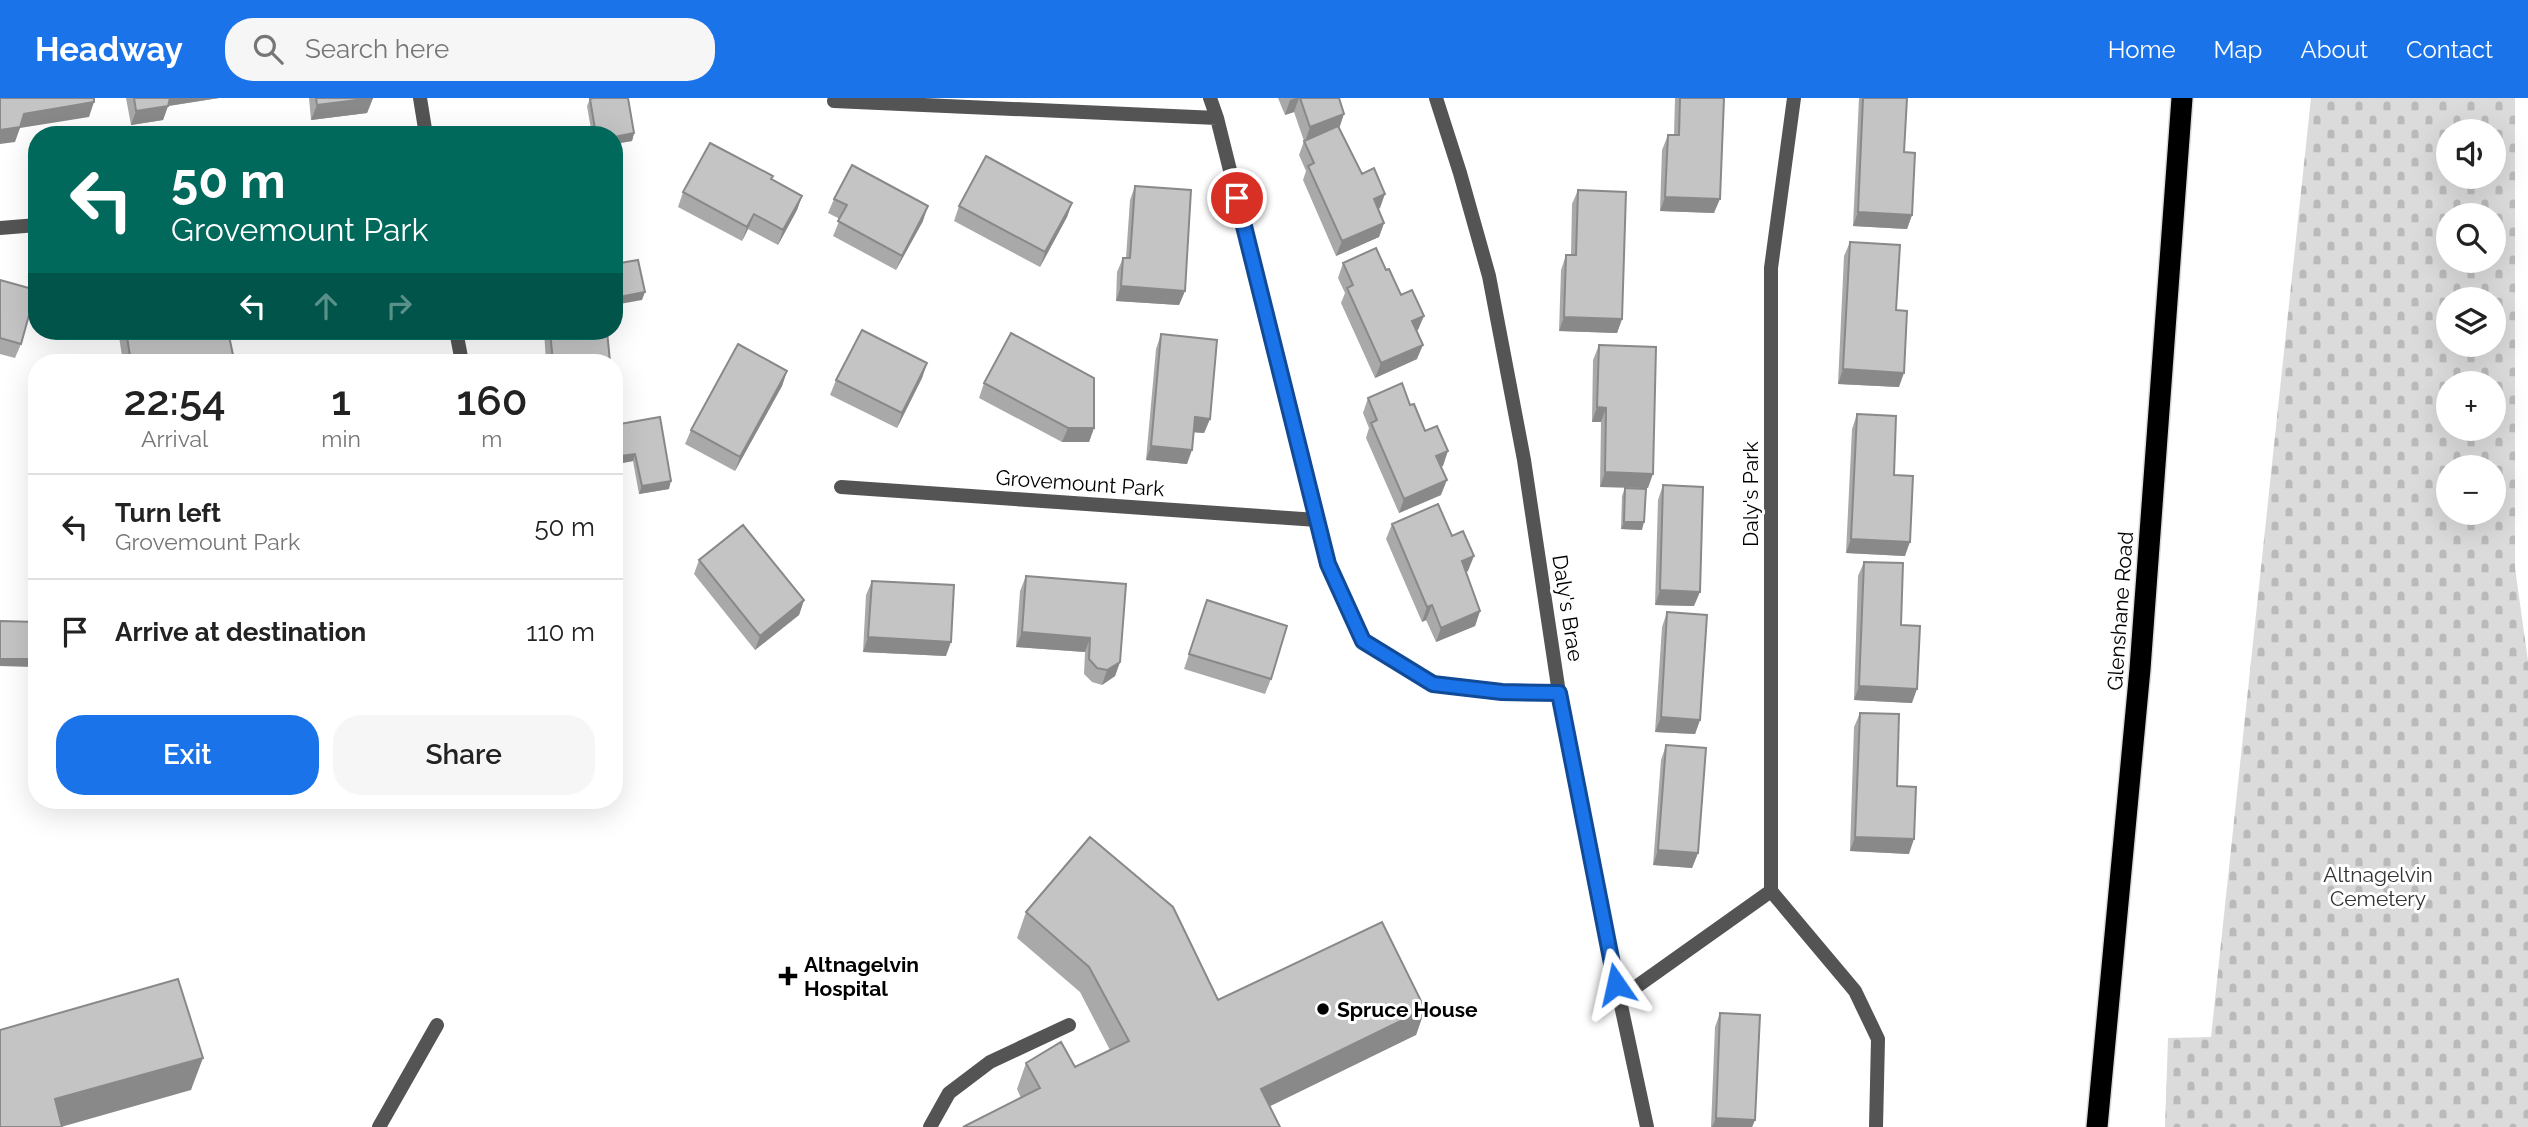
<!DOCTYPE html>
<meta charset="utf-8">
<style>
body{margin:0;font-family:Raleway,sans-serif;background:#f6f6f6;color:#222;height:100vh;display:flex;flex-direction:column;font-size:26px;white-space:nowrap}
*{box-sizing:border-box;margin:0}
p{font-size:23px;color:#767676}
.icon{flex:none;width:38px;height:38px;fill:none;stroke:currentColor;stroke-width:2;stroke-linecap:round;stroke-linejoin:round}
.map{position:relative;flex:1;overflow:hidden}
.panel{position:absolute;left:28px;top:256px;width:595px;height:455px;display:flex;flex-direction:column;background:#fff;border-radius:28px;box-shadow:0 7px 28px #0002}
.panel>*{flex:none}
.hud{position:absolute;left:28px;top:28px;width:595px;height:214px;border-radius:28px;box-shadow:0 7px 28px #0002;background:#00695c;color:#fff;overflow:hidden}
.fabs{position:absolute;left:2436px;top:21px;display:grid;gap:14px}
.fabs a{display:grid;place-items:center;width:70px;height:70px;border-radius:50%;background:#fff;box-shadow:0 7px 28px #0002;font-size:35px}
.pin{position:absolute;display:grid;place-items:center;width:60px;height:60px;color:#fff;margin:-30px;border:4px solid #fff;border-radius:50%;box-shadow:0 2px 7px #0007}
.me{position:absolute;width:77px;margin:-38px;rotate:349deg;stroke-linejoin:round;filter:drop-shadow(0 0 5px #0008)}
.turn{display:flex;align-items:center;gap:24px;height:147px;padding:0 28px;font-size:32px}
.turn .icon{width:91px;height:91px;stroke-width:2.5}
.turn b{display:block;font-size:49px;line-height:60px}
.lanes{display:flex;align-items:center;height:66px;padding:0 28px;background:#0003;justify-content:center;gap:35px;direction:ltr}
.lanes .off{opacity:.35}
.eta{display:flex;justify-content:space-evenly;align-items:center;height:119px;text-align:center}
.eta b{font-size:42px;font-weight:600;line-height:49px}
.primary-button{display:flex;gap:14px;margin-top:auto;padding:14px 28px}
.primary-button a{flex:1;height:80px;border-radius:28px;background:#1a73e8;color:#fff;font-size:28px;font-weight:600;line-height:80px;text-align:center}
.primary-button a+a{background:#f6f6f6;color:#222}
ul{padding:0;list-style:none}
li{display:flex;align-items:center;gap:21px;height:105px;padding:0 28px;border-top:2px solid #e0e0e0}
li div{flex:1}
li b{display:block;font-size:26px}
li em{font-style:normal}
header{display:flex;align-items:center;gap:42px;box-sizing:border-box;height:98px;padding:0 35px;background:#1a73e8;color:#fff}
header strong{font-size:33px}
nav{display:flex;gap:38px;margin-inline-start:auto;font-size:24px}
.search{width:490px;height:63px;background:#f6f6f6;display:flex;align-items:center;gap:18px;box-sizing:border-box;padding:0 24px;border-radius:28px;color:#767676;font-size:26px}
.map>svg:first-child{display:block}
.cemetery{fill:url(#cemetery-stones);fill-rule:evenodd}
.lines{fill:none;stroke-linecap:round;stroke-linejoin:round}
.highway-casing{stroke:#dbdbdb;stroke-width:24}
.lane{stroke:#545454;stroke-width:14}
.street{stroke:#545454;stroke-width:14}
.highway{stroke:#000;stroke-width:21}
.wall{fill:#a9a9a9}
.shaded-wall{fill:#898989}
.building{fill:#c4c4c4;stroke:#898989;stroke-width:2}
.route-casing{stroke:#114b97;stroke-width:18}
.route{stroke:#1a73e8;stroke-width:12}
.poi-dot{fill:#000;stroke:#fff;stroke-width:2.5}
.labels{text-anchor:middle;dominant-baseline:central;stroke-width:6;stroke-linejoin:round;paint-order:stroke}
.street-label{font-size:21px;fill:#000;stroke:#fff}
.park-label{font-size:21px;fill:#323232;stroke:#fff}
.poi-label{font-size:21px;font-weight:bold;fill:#000;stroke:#fff;text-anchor:start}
</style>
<header>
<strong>Headway</strong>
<div class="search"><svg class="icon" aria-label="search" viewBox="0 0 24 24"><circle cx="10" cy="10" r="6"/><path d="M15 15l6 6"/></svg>Search here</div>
<nav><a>Home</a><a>Map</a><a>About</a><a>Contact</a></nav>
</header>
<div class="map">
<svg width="2528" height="1029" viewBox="0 0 2528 1029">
<defs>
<pattern id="cemetery-stones" width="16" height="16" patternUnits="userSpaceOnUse" patternTransform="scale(1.75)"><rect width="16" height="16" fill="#dbdbdb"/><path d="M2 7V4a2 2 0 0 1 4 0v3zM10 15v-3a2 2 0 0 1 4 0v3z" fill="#bababa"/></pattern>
</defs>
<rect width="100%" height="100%" fill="#fff"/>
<path class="cemetery" d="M2311 0H2515V470L2528 563V1029H2165L2168 940 2211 939ZM2448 33H2494V79H2448ZM2448 117H2494V163H2448ZM2448 201H2494V247H2448ZM2448 285H2494V331H2448ZM2448 369H2494V415H2448Z"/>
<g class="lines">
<defs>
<path id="highway" d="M2097 1029 2140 571 2182 0"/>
</defs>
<use href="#highway" class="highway-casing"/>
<path class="lane" d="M379 1029 437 927
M930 1029 949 995 990 964 1069 927"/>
<path class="street" d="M420 0 426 37
M1210 0 1217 20 1328 466 1363 543 1433 586 1502 594 1559 595
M1436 0 1460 75 1489 178 1524 362 1559 595 1613 870 1647 1029
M834 3 1217 20
M0 130 37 127
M456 233 462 264
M841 389 1317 422
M1771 793 1855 893 1878 941 1876 1029
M1619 901 1771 793V170L1794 0"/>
<use href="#highway" class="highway"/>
</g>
<path class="wall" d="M126 0H219L168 8 163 22 131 27Z
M309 0H373L367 15 311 22Z
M1278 0H1339V30L1380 110 1378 111 1384 125 1379 139 1336 158 1303 82 1306 73 1299 57 1304 43 1294 14 1285 17Z
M1675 0H1724L1714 115 1660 113 1662 52 1668 37H1674Z
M1859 0H1907L1904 54 1912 117 1907 131 1853 128Z
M590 1 634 35 632 43 614 46V37H592L587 8Z
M772 82 802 98 797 112 778 147 748 131 742 143 678 109 683 94Z
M1135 88 1185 193 1179 207 1116 203 1117 174 1123 160H1126L1130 102Z
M1578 92 1622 221 1617 235 1559 233 1561 172 1566 157H1571L1572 106Z
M834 101 923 123 896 172 833 138 840 121 828 115Z
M1072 105 1067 119 1040 169 954 123 959 108Z
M1850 144 1896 212 1899 289 1838 286 1844 158Z
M1343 165 1386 172 1401 197 1418 232 1417 233V261L1375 280 1341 205 1345 195 1338 180Z
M0 182 21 246 15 260 0 256Z
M121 233H126L230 264H123L119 239Z
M544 233H607L610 264H546Z
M1161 236 1210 321 1204 335 1194 334 1187 366 1146 362 1156 251Z
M1599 247 1648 390 1600 389 1601 324H1592L1593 262Z
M927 265 922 280 897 330 830 297 836 282Z
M787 273 782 288 735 373 685 346 691 332Z
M984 285 1094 330 1089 344H1062L979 300Z
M1368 300 1410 307 1425 333 1443 368 1441 369V397L1399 415 1366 340 1369 330 1363 315Z
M1857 316 1894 377 1905 458 1846 455 1852 331Z
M614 327 669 391 639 396 633 363 617 366 614 352Z
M1663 387 1694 508 1655 507 1658 402Z
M1625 390 1642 432 1621 431 1622 398Z
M37 421V493H30L33 433Z
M1392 426 1452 438 1468 473 1466 474 1480 513 1475 528 1436 544 1426 522 1422 524 1386 441Z
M699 462 804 502 799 517 755 552 694 476Z
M1864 464 1901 527 1912 605 1854 602 1858 478Z
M1026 478 1120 564 1115 578 1102 587 1092 584 1084 576 1085 554 1016 549 1020 493Z
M872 483 946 558 863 554 866 497Z
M1207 502 1271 581 1265 596 1184 571Z
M1667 514 1700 622 1695 636 1655 634 1662 529Z
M1860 615 1897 688 1909 756 1850 753 1854 629Z
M1666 647 1698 755 1692 770 1653 767 1661 662Z
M1026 814 1218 902 1425 911 1416 937 1021 1000 1017 991 1026 965 1075 969 1110 952 1080 894 1017 840Z
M1720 915 1755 1022 1752 1029H1711L1715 929Z"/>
<path class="shaded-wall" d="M169 0H219L168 8 163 22 131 27 136 13Z
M373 0 367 15 311 22 317 7Z
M1296 0H1299L1294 14 1285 17 1290 2Z
M94 4 89 19 20 30 15 44 0 46V32L24 16Z
M1344 16 1339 31 1305 44 1310 29Z
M634 35 632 43 614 46V39Z
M1385 96 1380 110 1368 116 1374 101Z
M802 98 797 112 778 147 783 132Z
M1665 99 1720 101 1714 115 1660 113Z
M1072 105 1067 119 1040 169 1045 154Z
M928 108 923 123 896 172 902 158Z
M1858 114 1912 117 1907 131 1853 128Z
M754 116 748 131 742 143 747 129Z
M1384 125 1379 139 1336 158 1342 143Z
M1121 188 1185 193 1179 207 1116 203Z
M645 194 642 202 614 207V200Z
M1424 218 1418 232 1407 237 1412 223Z
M1564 219 1622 221 1617 235 1559 233Z
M286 233H313L285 237Z
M1423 247 1417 261 1375 280 1381 265Z
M233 257 230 264H192Z
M927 265 922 280 897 330 902 315Z
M1843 271 1904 275 1899 289 1838 286Z
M787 273 782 288 735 373 740 359Z
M1597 309 1606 310 1601 324H1592Z
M1195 319 1210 321 1204 335 1190 334Z
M1068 330H1094L1089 344H1062Z
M1151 348 1192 352 1187 366 1146 362Z
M1448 353 1443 368 1431 373 1436 358Z
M635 356 633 363 617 366 620 358Z
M1605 374 1653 376 1648 390 1600 389Z
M1447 382 1441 397 1399 415 1404 401Z
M671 383 669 391 639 396 642 388Z
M1624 424H1644L1642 432 1621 431Z
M1851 441 1910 444 1905 458 1846 455Z
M621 447 616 462H614V448Z
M1474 458 1468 473 1457 478 1462 463Z
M35 478H37V493H30Z
M1660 492 1700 494 1694 508 1655 507Z
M804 502 799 517 755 552 760 538Z
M1432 507 1426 522 1422 524 1427 509Z
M1480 513 1475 528 1436 544 1441 530Z
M1022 534 1090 540 1085 554 1016 549Z
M868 539 951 544 946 558 863 554Z
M0 561H35L33 569 0 568Z
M1120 564 1115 578 1102 587 1107 572Z
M1859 588 1917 591 1912 605 1854 602Z
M1661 619 1700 622 1695 636 1655 634Z
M1855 739 1914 741 1909 756 1850 753Z
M1658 752 1698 755 1692 770 1653 767Z
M1425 911 1416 937 1252 1017 1261 991Z
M203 960 191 992 61 1029 55 1001Z
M1716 1020 1755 1022 1752 1029H1712Z"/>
<path class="building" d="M0 0H94V4L24 16 20 29 0 32Z
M134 0H170L168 8 136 13Z
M316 0H373L317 7Z
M593 0H628L634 35 614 39V37H596L590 1Z
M1300 0H1339L1344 16 1310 29Z
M1680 0H1724L1720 101 1665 99 1668 37H1679Z
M1863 0H1907L1904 54 1915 55 1912 117 1858 114Z
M1338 28 1362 76 1374 70 1385 96 1374 101 1384 125 1342 143 1308 68 1314 65 1304 43Z
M591 33 592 37H568Z
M710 45 773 78 771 81 802 98 783 132 754 116 747 129 683 94Z
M986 58 1072 105 1045 154 959 108Z
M852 67 928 108 902 158 838 123 847 107 834 101Z
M1135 88 1191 92 1185 193 1121 188 1123 160H1130Z
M1578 92 1626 94 1622 221 1564 219 1566 157H1576Z
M1850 144 1900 147 1896 212 1907 213 1904 275 1843 271Z
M1376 150 1386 172 1389 171 1401 197 1412 192 1424 218 1412 223 1423 247 1381 265 1347 190 1353 187 1343 165Z
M638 162 645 194 614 200V166Z
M0 182 36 192 21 246 0 240Z
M862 232 927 265 902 315 836 282Z
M126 233H228L233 257 192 264H131Z
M550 233H607L610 264H553Z
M1011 235 1094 280V330H1068L984 285Z
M1161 236 1217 242 1210 321 1195 319 1192 352 1151 348Z
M738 246 787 273 740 359 691 332Z
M1599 247 1656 249 1653 376 1605 374 1606 310 1597 309Z
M393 258 394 264H351Z
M1402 285 1410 307 1414 306 1425 333 1437 328 1448 353 1436 358 1447 382 1404 401 1371 325 1377 322 1368 300Z
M1857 316 1896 318 1894 377 1913 378 1910 444 1851 441Z
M660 319 671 383 642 388 635 356 620 358 614 327Z
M614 383 621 447 614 448Z
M1663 387 1703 389 1700 494 1660 492Z
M1625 390 1646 391 1644 424H1624Z
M1438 406 1452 438 1463 433 1474 458 1462 463 1480 513 1441 530 1432 507 1427 509 1392 426Z
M743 427 804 502 760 538 699 462Z
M37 444V478H35Z
M1864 464 1903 465 1901 527 1920 528 1917 591 1859 588Z
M1026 478 1126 486 1120 564 1107 572 1097 570 1089 561 1090 540 1022 534Z
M872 483 954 487 951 544 868 539Z
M1207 502 1287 528 1271 581 1189 556Z
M1667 514 1707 517 1700 622 1661 619Z
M0 523 37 524 35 561H0Z
M1860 615 1899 616 1897 688 1916 689 1914 741 1855 739Z
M1666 647 1706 650 1698 755 1658 752Z
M1090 739 1173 809 1218 902 1382 824 1425 911 1261 991 1280 1029H963L1040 990 1026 965 1061 944 1075 969 1129 943 1089 869 1026 814Z
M178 881 203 960 55 1001 62 1029H0V932Z
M1720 915 1760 917 1755 1022 1716 1020Z"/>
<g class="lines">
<defs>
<path id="route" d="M1237 100 1328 466 1363 543 1433 586 1502 594 1559 595 1616 886"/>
</defs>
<use href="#route" class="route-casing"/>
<use href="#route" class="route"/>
</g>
<g class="poi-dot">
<path d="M784.5 867.5h7v7h7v7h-7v7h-7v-7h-7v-7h7z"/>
<circle cx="1323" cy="911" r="7"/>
</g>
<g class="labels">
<g class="street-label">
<text transform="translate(1080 385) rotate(4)">Grovemount Park</text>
<text transform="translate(1750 396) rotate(-90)">Daly's Park</text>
<text transform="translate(1568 510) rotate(81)">Daly's Brae</text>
<text transform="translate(2120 513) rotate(-86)">Glenshane Road</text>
</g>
<g class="park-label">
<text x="2378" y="776">Altnagelvin<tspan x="2378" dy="24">Cemetery</tspan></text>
</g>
<g class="poi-label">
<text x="804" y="866">Altnagelvin<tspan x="804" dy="24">Hospital</tspan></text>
<text x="1337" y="911">Spruce House</text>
</g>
</g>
</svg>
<div class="fabs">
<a><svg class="icon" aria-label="sound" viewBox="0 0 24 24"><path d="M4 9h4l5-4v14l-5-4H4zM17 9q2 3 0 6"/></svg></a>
<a><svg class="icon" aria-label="search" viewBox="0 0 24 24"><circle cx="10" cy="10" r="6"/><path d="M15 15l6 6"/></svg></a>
<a><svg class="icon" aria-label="layers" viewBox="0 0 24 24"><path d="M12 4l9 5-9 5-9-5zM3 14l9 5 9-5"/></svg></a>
<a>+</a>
<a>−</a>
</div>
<div class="pin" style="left:1237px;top:100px;background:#d93025"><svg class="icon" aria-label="arrive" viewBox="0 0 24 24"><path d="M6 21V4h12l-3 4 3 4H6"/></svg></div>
<svg class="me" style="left:1616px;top:886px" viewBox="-20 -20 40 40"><path d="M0-17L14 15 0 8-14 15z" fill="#1a73e8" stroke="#fff" stroke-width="4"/></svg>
<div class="hud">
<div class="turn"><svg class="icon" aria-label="left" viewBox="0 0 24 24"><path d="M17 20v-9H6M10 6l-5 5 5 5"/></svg><div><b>50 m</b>Grovemount Park</div></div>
<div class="lanes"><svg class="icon" aria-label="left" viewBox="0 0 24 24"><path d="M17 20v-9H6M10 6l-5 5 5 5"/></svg><svg class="icon off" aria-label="ahead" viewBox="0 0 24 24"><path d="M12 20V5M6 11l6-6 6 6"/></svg><svg class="icon off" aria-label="right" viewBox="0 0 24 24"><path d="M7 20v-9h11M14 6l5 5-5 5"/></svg></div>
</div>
<section class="panel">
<div class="eta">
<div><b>22:54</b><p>Arrival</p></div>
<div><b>1</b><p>min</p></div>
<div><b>160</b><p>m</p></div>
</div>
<ul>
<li><svg class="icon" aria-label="left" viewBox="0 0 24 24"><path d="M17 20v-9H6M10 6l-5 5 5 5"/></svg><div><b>Turn left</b><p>Grovemount Park</p></div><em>50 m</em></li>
<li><svg class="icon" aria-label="arrive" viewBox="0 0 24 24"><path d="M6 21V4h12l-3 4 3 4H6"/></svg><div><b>Arrive at destination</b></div><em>110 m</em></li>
</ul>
<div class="primary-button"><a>Exit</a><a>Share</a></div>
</section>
</div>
